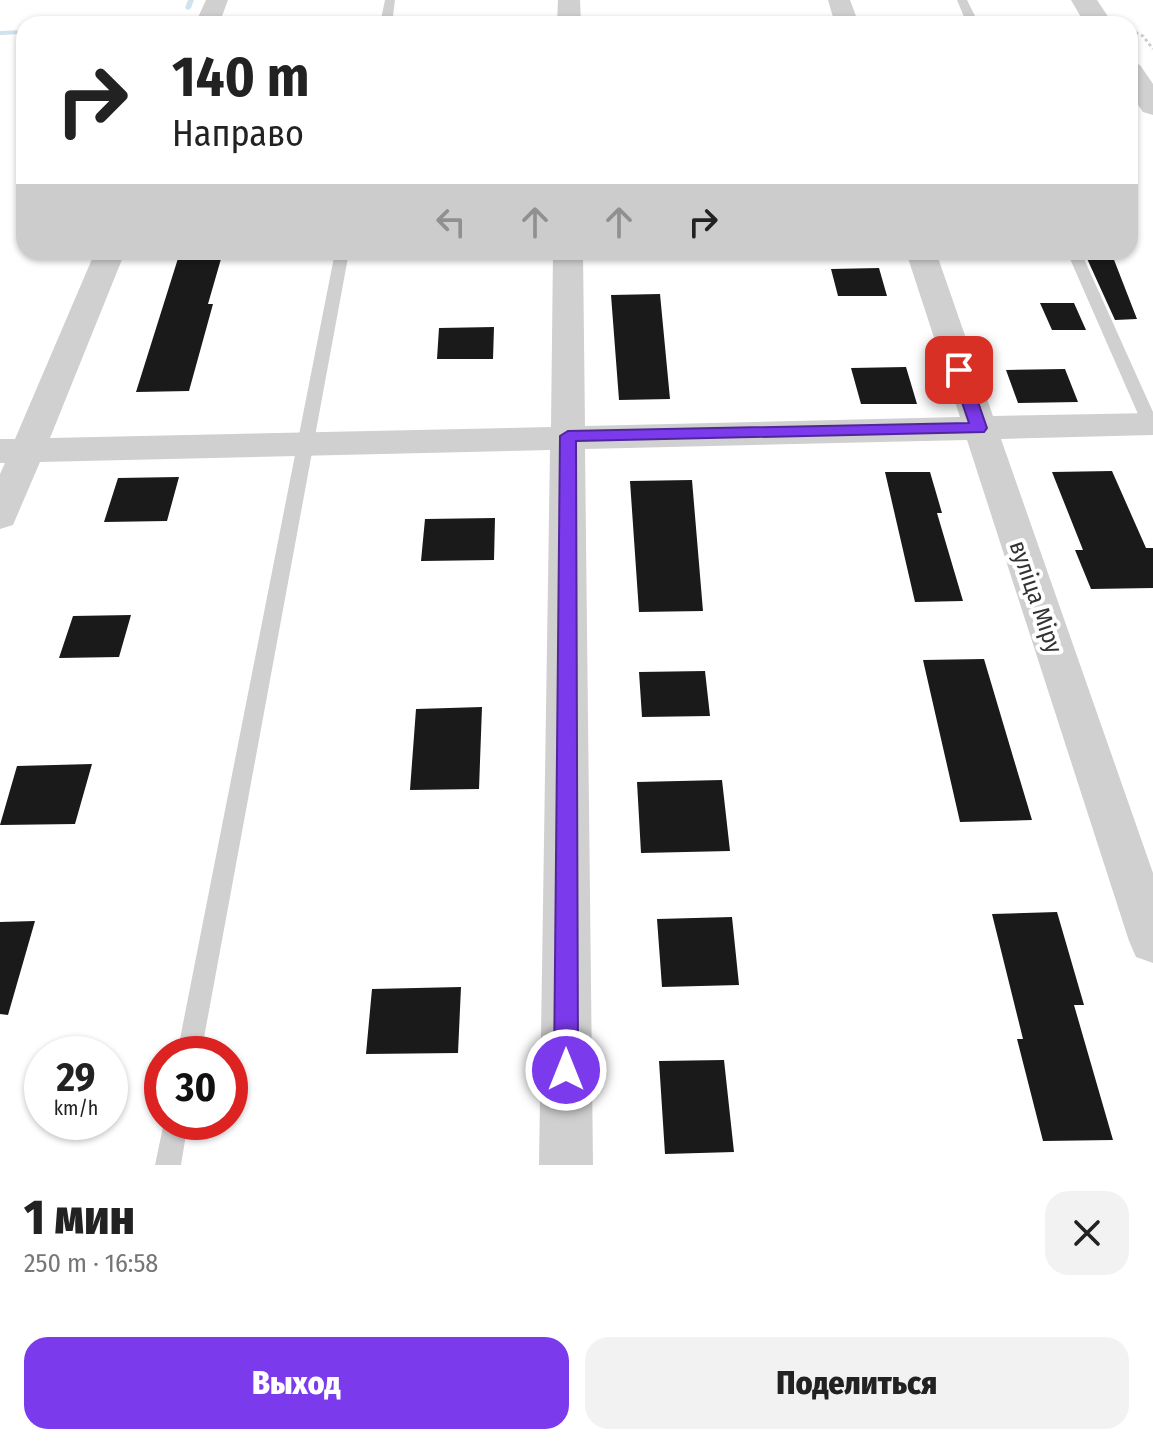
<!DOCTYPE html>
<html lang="ru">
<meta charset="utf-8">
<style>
body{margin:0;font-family:"Fira Sans Condensed",sans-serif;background:#f2f2f2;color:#222;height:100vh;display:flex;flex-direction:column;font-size:30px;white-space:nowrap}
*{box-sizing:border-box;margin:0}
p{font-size:26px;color:#767676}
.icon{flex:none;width:44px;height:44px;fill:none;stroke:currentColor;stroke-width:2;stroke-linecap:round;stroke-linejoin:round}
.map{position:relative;height:1165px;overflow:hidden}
.sheet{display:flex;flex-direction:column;background:#fff;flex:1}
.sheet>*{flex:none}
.hud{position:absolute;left:16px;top:16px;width:1122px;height:244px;border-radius:24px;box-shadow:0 2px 6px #0004;background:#fff;color:#222;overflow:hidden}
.speed{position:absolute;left:24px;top:1036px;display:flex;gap:16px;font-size:40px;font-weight:700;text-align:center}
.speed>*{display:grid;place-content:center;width:104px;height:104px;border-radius:50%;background:#fff;box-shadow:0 2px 6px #0004;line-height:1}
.speed small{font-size:20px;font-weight:400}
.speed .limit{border:12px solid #d22;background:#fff;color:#111}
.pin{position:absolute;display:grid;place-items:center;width:68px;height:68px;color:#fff;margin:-34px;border-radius:16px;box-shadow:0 4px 12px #0006}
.me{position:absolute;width:88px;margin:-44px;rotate:0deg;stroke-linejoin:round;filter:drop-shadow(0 0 6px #0008)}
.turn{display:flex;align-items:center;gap:28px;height:168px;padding:0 24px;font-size:36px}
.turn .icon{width:104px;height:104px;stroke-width:2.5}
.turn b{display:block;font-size:56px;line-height:68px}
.lanes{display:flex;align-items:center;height:76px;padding:0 24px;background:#0003;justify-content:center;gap:40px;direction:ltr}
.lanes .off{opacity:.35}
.round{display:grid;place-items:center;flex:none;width:84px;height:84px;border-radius:24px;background:#f2f2f2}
.headline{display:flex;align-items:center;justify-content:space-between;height:136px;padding:0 24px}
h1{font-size:48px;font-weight:800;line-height:60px}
.primary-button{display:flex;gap:16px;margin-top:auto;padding:16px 24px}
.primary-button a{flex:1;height:92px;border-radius:24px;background:#7c3aed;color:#fff;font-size:32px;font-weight:800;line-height:92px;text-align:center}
.primary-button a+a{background:#f2f2f2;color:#222}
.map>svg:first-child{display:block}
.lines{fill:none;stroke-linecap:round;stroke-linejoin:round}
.stream{fill:#cfe2ee;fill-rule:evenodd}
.building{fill:#1a1a1a}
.path{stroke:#cdcdcd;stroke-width:3;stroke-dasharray:3 3;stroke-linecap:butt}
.service{fill:#d0d0d0;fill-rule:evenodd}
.minor{fill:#d0d0d0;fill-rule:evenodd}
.tertiary{fill:#d0d0d0;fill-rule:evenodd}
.route{fill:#7c3aed;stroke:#51269a;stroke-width:2}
.labels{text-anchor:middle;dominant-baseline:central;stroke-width:8;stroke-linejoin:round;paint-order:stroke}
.street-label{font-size:24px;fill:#333;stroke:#fff}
</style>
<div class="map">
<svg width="1153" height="1165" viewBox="0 0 1153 1165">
<rect width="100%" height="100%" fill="#fff"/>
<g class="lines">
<path class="stream" d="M188 0H194L191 8 188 10 185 8Z
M24 30V34L0 35V31Z"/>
</g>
<path class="building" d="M180 252H223L208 304H213L189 391 136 392Z
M1084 252H1111L1137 319 1115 320Z
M879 268 887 296H838L831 269Z
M660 294 670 399 619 400 611 295Z
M1040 303H1074L1086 330H1052Z
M494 327 493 359H437L439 328Z
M906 367 917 404H861L851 368Z
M1065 369 1078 402 1018 403 1006 370Z
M1112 471 1146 548H1153V588L1091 589 1075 550H1083L1052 472Z
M885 472H930L942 513H937L963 601 915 602Z
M179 477 167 521 104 522 118 478Z
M692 480 703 611 639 612 630 481Z
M495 518 494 560 421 561 425 519Z
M131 615 119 657 59 658 73 616Z
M984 659 1014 760 1032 820 960 822 923 660Z
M705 671 710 716 642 717 639 672Z
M482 707 479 789 410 790 416 709Z
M92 764 75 824 0 825 17 766Z
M722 780 730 851 641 853 637 782Z
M1057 912 1084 1005H1074L1113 1140 1043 1141 1017 1039H1023L992 914Z
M732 917 739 985 662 987 657 919Z
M35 921 8 1015 0 1014V922Z
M461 987 458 1053 366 1054 372 989Z
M724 1060 734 1152 665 1154 659 1061Z"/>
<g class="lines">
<path class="path" d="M1130 30 1143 36 1153 49"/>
<path class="service" d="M385 0H395L392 24H380Z
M957 0H967L979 24H967Z
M335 252H349L201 1054H177Z
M1067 252H1081L1153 412V435L1145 430Z
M164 1122H188L181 1165H155Z"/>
<path class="minor" d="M206 0H228L219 24H195Z
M558 0H580L581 24H557Z
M828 0H850L859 24H835Z
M95 252H125L50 438 551 427 553 252H583L585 426 960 417 906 252H936L993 416 1153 413V435L1001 439 1153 873V963L1136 957 1129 941 967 440 585 449 593 1165H539L550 450 40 462 13 525 0 529V474L5 463H0V439H15Z"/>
<path class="tertiary" d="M1071 0H1097L1113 24H1085Z
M1130 62 1140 65 1153 84V115L1143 112 1130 93Z"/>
</g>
<path class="route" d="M959 365 967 370 987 428 984 432 576 441 578 1070 575 1079 566 1082 558 1079 554 1070 560 436 568 431 969 423 951 370Z"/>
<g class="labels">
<g class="street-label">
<text transform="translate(1036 597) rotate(71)">вуліца Міру</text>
</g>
</g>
</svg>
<div class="speed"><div>29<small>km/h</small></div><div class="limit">30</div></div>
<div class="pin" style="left:959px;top:370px;background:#d93025"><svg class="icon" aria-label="arrive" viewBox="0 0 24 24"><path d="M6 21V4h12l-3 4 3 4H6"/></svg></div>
<svg class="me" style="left:566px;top:1070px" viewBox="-20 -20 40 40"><circle r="17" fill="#7c3aed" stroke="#fff" stroke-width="3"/><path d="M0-11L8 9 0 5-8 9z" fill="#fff"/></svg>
<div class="hud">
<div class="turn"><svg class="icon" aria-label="right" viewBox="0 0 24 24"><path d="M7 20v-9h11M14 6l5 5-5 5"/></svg><div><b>140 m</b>Направо</div></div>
<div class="lanes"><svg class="icon off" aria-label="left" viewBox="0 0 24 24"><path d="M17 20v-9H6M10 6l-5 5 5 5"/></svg><svg class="icon off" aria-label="ahead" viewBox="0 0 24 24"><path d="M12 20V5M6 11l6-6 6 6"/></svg><svg class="icon off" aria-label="ahead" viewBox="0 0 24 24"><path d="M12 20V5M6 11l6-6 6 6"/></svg><svg class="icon" aria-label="right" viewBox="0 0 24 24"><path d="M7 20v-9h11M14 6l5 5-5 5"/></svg></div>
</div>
</div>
<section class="sheet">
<div class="headline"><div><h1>1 мин</h1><p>250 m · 16:58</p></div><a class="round"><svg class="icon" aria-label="close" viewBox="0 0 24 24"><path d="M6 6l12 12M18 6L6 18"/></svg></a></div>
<div class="primary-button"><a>Выход</a><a>Поделиться</a></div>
</section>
